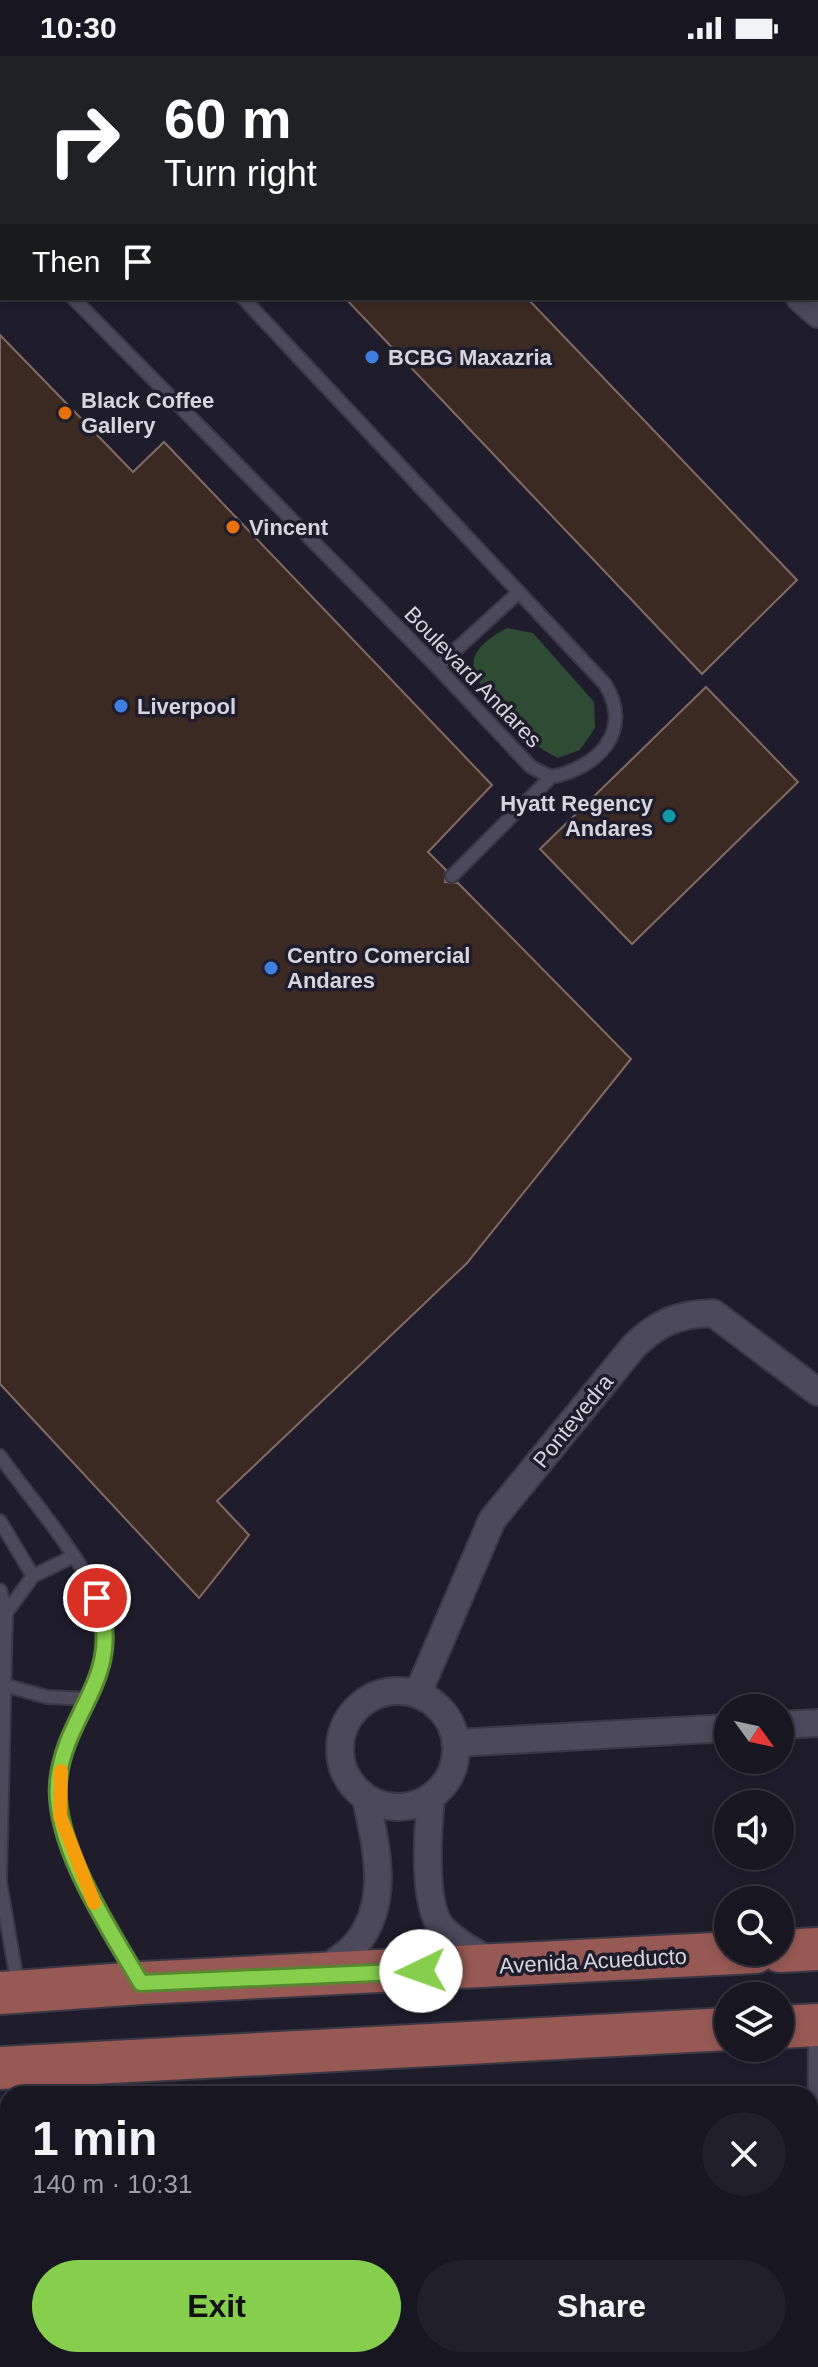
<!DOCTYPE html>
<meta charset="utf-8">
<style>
body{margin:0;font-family:Arial,sans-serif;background:#201f2a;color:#f1f3f6;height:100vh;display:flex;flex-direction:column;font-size:30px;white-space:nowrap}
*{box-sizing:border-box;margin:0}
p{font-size:26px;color:#9e9fa5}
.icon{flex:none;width:44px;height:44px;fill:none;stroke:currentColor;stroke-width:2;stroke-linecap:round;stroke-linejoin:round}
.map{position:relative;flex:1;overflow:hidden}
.details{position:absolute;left:0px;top:2030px;width:818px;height:282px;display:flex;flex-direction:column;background:#171621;border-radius:24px 24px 0 0;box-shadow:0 4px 12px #0003,0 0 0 2px #36353f}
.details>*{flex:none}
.hud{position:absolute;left:0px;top:0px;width:818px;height:244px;box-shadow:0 4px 12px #0003,0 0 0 2px #36353f;background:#202124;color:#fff;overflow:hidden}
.needle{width:52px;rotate:123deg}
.tools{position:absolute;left:714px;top:1638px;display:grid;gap:16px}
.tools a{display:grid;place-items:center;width:80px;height:80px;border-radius:50%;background:#171621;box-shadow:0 4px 12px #0003,0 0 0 2px #36353f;font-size:40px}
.pin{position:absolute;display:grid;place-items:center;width:68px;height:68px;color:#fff;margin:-34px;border:4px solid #fff;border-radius:50%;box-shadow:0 2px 8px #0007}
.me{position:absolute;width:88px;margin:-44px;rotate:267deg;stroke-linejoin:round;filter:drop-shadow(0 0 6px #0008)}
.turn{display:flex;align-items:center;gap:28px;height:168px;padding:0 32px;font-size:36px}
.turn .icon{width:104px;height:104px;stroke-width:2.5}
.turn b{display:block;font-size:56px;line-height:68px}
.then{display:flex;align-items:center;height:76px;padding:0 32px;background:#0003;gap:16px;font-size:30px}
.round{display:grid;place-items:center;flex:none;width:84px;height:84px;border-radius:42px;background:#201f2a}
.summary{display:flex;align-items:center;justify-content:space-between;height:136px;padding:0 32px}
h1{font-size:48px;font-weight:600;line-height:60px}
.primary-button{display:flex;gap:16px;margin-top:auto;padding:16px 32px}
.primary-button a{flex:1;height:92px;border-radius:48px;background:#86cf4c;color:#111;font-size:32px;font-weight:600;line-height:92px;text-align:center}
.primary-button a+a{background:#201f2a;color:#f1f3f6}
.status{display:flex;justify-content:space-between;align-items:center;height:56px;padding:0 40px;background:#171621;direction:ltr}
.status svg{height:22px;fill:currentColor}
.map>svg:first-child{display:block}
.green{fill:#2e4b34}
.building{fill:#3b2a22;stroke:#806b63;stroke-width:2}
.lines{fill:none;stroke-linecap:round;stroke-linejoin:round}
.service-casing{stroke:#3a3845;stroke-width:16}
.minor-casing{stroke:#3a3845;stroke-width:30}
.primary-casing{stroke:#3a3845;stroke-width:46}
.service{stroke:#4b495a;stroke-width:12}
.minor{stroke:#4b495a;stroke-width:26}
.primary{stroke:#975953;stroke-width:42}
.route-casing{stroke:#578731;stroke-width:20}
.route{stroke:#86cf4c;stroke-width:14}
.slow{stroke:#f59e0b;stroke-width:14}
.shop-dot{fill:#3f7fe0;stroke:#1f1d2c;stroke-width:3}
.food-dot{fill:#e8710a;stroke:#1f1d2c;stroke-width:3}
.culture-dot{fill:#0f9aa8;stroke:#1f1d2c;stroke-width:3}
.labels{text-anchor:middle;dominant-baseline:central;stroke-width:7;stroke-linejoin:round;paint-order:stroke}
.poi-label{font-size:22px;font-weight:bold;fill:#d5d4df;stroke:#1f1d2c;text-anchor:start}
.street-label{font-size:22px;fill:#d5d4df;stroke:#1f1d2c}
</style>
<div class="status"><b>10:30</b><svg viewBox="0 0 49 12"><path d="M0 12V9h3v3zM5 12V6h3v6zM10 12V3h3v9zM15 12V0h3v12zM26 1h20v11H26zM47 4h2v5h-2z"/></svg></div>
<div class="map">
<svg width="818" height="2311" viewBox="0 0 818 2311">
<rect width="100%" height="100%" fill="#1f1d2c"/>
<path class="green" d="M507 572 533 577 594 646 595 672 580 694 558 702C535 691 522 676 505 658 472 623 454 600 507 572Z"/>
<path class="building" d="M345 242H527L797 524 702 618Z
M0 279 133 416 164 386 492 729 428 796 446 814 445 826 458 827 631 1003 467 1207 217 1445 249 1479 199 1542 0 1328Z
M706 631 798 726 632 888 540 793Z"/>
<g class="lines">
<defs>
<path id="service" d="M8 0 10 2
M0 167 2 169
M73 242 437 611 531 711 551 721C598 712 634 675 605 628L243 242
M437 611 519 536
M452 820 551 721
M0 1400C31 1444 93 1513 105 1563 118 1620 65 1670 58 1725 51 1783 108 1871 137 1921
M0 1465 33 1520
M0 1534 6 1557
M4 1629 47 1641 89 1643
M0 1824 6 1557 33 1520 72 1501
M0 1826 18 1930
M810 2232 814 2227 815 1976
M751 2311 756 2304"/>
<path id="minor" d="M721 2 722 0
M800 242 818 258
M340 1693a58 58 0 1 1 116 0a58 58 0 1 1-116 0Z
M418 1637 492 1464 634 1290C659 1266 678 1258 713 1257L818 1336
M780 1669 818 1667
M456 1687 728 1672
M431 1742C428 1772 422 1848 442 1872 456 1887 477 1897 494 1908
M321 1916C332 1907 347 1899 356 1888 391 1848 376 1789 366 1743"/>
<path id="primary" d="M780 1895 818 1893
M0 1937 141 1927 755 1896
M780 1971 818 1969
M0 2012 728 1973"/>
</defs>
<use href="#service" class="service-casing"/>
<use href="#minor" class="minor-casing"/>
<use href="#primary" class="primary-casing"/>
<use href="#service" class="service"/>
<use href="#minor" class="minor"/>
<use href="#primary" class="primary"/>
</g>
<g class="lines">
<defs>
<path id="route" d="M97 1542C126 1620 64 1656 58 1727 53 1789 110 1874 141 1927L421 1915"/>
</defs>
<use href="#route" class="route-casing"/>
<use href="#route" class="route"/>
<path class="slow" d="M61 1715 60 1760 94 1847"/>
</g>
<g class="shop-dot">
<circle cx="372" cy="301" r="8"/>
<circle cx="121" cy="650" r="8"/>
<circle cx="271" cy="912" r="8"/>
</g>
<g class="food-dot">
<circle cx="65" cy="357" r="8"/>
<circle cx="233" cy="471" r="8"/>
</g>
<circle class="culture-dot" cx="669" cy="760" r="8"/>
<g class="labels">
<g class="poi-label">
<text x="388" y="301">BCBG Maxazria</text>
<text x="81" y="344">Black Coffee<tspan x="81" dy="25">Gallery</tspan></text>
<text x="249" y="471">Vincent</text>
<text x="137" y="650">Liverpool</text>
<text x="653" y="747" text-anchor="end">Hyatt Regency<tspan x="653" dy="25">Andares</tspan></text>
<text x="287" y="899">Centro Comercial<tspan x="287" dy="25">Andares</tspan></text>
</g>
<g class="street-label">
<text transform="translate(473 621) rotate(46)">Boulevard Andares</text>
<text transform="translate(573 1365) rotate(-51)">Pontevedra</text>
<text transform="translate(593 1905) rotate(-3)">Avenida Acueducto</text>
</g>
</g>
</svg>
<div class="tools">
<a><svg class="needle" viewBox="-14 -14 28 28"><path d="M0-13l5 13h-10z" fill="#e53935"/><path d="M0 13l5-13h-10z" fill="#9e9fa5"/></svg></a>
<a><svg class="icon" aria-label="sound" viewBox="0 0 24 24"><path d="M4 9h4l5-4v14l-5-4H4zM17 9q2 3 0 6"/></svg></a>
<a><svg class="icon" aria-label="search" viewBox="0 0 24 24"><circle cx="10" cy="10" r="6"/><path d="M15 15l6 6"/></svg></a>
<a><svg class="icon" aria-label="layers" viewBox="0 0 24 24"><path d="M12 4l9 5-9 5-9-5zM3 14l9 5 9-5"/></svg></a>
</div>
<div class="pin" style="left:97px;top:1542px;background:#d93025"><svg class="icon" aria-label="arrive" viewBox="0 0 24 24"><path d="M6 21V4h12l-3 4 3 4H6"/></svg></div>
<svg class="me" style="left:421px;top:1915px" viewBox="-20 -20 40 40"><circle r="19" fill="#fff"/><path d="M0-13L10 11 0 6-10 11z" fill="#86cf4c"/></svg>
<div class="hud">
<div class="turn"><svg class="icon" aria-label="right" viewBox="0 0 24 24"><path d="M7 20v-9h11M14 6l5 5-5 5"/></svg><div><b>60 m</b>Turn right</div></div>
<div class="then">Then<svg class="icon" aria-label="arrive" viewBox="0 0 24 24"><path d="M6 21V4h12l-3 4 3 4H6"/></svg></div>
</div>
<section class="details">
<div class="summary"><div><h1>1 min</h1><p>140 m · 10:31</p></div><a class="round"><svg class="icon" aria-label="close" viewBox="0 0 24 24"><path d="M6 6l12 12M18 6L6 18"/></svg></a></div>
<div class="primary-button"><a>Exit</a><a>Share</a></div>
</section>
</div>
